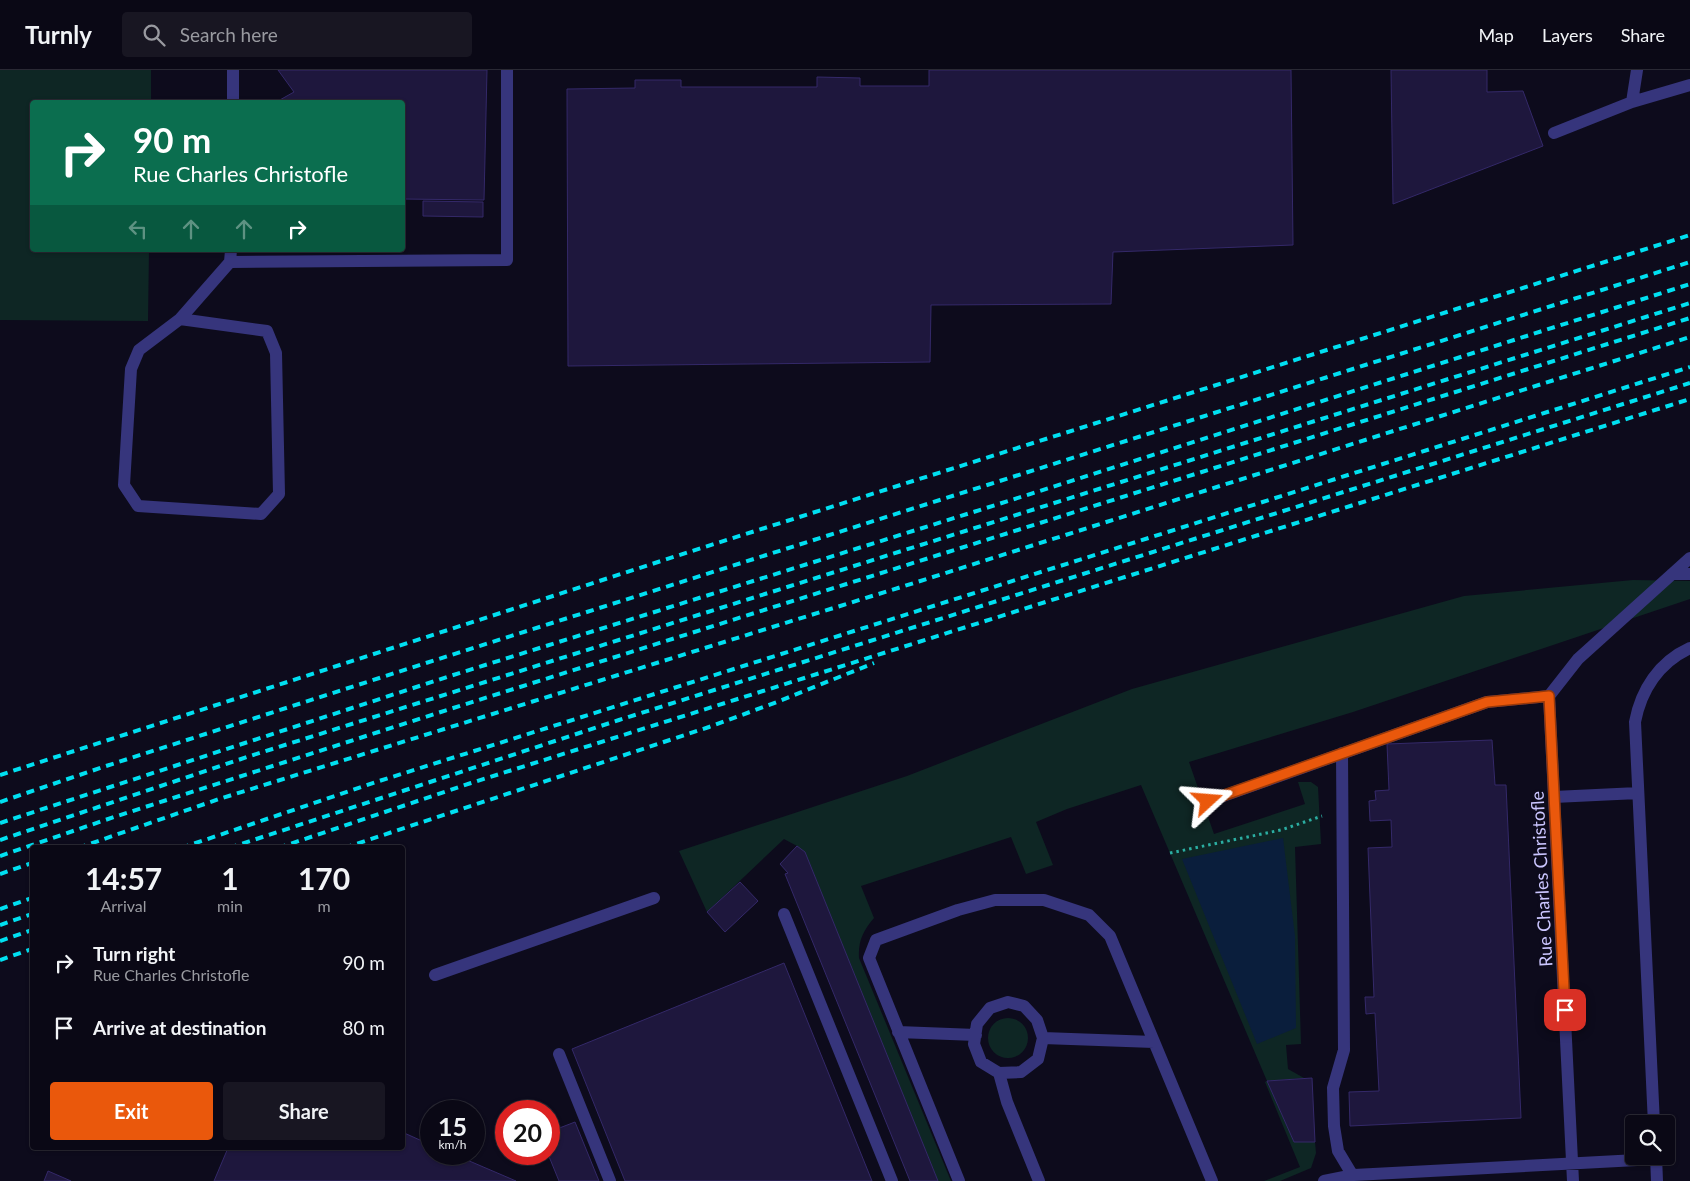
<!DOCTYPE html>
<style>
body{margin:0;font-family:Lato,sans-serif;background:#181622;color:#f1f3f6;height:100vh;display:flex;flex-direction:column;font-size:19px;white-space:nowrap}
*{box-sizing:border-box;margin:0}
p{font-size:16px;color:#999aa0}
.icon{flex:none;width:28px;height:28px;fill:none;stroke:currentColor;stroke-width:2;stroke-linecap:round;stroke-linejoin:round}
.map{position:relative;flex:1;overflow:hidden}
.sheet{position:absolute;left:30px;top:775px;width:375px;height:305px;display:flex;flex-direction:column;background:#0a0815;border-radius:5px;box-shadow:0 1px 4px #0004,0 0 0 1px #2a2934}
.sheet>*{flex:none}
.guide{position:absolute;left:30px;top:30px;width:375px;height:152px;border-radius:5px;box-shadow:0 1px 4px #0004,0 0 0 1px #2a2934;background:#0b6e4f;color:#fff;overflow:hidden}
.buttons{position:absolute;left:1625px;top:1045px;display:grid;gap:10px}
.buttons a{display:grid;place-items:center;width:50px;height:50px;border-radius:5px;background:#0a0815;box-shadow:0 1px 4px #0004,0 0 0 1px #2a2934;font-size:25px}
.speed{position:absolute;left:420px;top:1030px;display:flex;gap:10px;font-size:25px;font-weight:700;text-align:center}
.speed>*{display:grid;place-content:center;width:65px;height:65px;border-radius:50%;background:#0a0815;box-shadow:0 1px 4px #0004,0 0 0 1px #2a2934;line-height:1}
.speed small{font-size:12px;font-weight:400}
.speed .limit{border:8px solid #d22;background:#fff;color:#111}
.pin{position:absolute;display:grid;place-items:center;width:42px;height:42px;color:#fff;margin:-21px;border-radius:10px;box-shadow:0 2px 8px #0006}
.me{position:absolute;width:55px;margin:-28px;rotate:71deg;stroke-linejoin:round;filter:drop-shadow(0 0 4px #0008)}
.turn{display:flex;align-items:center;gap:18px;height:105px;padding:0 20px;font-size:22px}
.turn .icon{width:65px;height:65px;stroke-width:2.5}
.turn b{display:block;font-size:35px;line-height:42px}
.lanes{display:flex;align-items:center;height:48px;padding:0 20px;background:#0003;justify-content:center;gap:25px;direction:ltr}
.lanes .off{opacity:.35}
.eta{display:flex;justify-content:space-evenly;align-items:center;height:85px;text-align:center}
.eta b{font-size:30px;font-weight:700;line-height:35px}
.button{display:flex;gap:10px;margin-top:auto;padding:10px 20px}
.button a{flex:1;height:58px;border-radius:5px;background:#ea580c;color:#fff;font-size:20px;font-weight:700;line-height:58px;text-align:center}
.button a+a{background:#181622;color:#f1f3f6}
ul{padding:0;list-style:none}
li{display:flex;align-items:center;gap:15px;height:65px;padding:0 20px}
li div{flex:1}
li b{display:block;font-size:19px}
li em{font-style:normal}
header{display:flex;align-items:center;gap:30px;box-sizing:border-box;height:70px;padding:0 25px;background:#0a0815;border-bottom:1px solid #2a2934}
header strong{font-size:24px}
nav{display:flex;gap:28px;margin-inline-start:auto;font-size:18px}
.search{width:350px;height:45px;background:#181622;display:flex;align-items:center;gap:12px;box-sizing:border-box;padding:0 18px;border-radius:5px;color:#999aa0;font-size:19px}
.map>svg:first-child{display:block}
.green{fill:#0e2624}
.water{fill:#0a1e3c}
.building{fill:#1e173d;stroke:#342969}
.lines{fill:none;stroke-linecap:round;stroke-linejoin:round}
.path{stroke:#2baea2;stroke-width:3;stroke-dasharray:2.5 4;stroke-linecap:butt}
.lane{stroke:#36357c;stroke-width:12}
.rail{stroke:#00e0f1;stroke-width:4;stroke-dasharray:8 6;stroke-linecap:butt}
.route-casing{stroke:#983908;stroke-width:12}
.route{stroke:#ea580c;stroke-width:9}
.labels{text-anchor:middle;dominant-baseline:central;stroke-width:5;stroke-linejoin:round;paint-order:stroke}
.street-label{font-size:18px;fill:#cbc6ff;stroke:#0d0b1c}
</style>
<header>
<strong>Turnly</strong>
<div class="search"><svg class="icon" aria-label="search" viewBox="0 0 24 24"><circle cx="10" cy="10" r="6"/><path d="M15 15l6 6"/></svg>Search here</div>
<nav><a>Map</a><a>Layers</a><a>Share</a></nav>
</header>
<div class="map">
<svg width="1690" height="1111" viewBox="0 0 1690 1111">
<rect width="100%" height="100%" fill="#0d0b1c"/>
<path class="green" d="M0 0H151V32H32V180H149L148 251 0 250Z
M1633 510 1690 511V529L1353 642 1189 692 1214 764 1305 734 1298 712H1311L1318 717 1321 774 1295 777 1301 974 1286 975 1288 999 1304 1008 1267 1011 1294 1072H1315L1316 1083 1311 1098 1280 1111H1264L1300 1097 1265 1012 1267 1011 1141 715 1067 739 1036 752 1053 795 1026 804 1011 767 861 816 874 848C863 861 858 871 859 888L951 1111H938L820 821 797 776 784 769 707 842 679 781 907 706 1132 619 1464 526Z
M988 968a20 20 0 1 1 40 0a20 20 0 1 1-40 0Z"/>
<path class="water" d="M1283 768 1295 866 1296 958 1257 974 1182 789Z"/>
<path class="building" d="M278 0H487L484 130 402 129V32H279L278 31 294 22Z
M929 0H1291L1293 175 1113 182 1111 234 931 235 930 292 568 296 567 19 635 18V10H681V17H817V7L860 8V16H929Z
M1391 0H1487V22L1523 21 1543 76 1393 134Z
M423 131 483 132V147L423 146Z
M1492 670 1495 715H1506L1521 1048 1350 1056 1349 1022 1379 1021 1375 943 1366 944 1365 927H1374L1368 778 1392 777 1391 750 1370 751 1369 731 1376 730 1375 721 1389 720 1387 674Z
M797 776 805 782 938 1111H910L785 804 788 803 780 794Z
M740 812 758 831 725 862 707 842Z
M784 893 872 1111H625L572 979Z
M1312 1008 1315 1072H1294L1267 1011Z
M575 1052 599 1111H559L548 1084H549V1062Z
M402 1062 431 1075V1084H453L516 1111H214L228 1078H402Z
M48 1101 71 1111H44Z"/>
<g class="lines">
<path class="path" d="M1170 783 1281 760 1322 746"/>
<path class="lane" d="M233 32V0
M1632 32 1690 15
M1554 63 1632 32 1637 0
M231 180 230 192 507 190V0
M180 249 267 261 276 283 279 424 261 444 138 436 124 415 131 299 139 280 180 249 230 192
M1672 504H1690
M1549 626 1573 1111
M1342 683 1344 980 1333 1018 1334 1056 1338 1081 1356 1111
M1554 727 1638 723
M1209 731 1487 632 1549 626 1578 589 1690 488
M784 844 892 1111
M435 905 654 828
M898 962 976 965
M1043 968 1154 972
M559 984 610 1111
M999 1003 1021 1002 1038 989 1043 968 1037 950 1024 936 1008 932 990 938 977 954 974 974 981 992 999 1003 1007 1032 1039 1111
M1654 1054 1635 652C1641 620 1659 592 1690 578
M1656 1086 1657 1111
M959 1111 869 888 876 870 958 840 995 830H1044L1089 845 1110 866 1212 1111
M1324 1111 1354 1105 1656 1089"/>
<path class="rail" d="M0 705 692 481 1690 165
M0 732 106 696 426 593 1690 192
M0 753 447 607 983 439 1690 214
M0 770 250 686 1690 233
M78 778 219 729 914 513 1690 267
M181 778 376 712 1690 297
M229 778 619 650 1690 313
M278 778 471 713 1690 329
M344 778 709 657 777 632 874 593
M0 786 114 747 447 640 1690 248
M0 804 32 793
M0 839 32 828
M0 855 32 844
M0 871 32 860
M0 890 32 879"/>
</g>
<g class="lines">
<defs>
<path id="route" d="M1208 731 1487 632 1549 626 1565 940"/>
</defs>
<use href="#route" class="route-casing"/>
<use href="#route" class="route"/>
</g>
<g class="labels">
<g class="street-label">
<text transform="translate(1541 809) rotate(-93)">Rue Charles Christofle</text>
</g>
</g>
</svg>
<div class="buttons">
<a><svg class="icon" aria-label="search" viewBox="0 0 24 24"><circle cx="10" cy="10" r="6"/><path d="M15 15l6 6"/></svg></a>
</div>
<div class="speed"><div>15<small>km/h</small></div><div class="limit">20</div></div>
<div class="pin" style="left:1565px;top:940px;background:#d93025"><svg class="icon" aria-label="arrive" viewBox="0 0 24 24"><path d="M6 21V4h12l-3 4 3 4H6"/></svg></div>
<svg class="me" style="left:1208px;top:731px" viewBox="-20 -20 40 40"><path d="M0-17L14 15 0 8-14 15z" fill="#ea580c" stroke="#fff" stroke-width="4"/></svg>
<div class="guide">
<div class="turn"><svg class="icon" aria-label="right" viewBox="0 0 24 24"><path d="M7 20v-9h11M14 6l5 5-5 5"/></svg><div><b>90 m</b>Rue Charles Christofle</div></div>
<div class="lanes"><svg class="icon off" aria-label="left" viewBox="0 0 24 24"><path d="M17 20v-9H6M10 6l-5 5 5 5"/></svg><svg class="icon off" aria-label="ahead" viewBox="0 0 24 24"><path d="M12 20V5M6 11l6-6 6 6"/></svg><svg class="icon off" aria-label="ahead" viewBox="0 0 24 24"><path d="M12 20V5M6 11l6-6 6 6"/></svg><svg class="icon" aria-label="right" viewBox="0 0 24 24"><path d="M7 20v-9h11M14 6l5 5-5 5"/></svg></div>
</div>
<section class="sheet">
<div class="eta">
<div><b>14:57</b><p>Arrival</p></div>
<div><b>1</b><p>min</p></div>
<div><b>170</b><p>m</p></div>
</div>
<ul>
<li><svg class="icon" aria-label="right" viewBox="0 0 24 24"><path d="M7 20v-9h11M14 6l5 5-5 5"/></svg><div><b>Turn right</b><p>Rue Charles Christofle</p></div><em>90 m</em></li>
<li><svg class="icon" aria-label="arrive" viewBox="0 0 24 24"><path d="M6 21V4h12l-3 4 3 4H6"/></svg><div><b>Arrive at destination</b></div><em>80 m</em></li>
</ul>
<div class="button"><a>Exit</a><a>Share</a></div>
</section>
</div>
